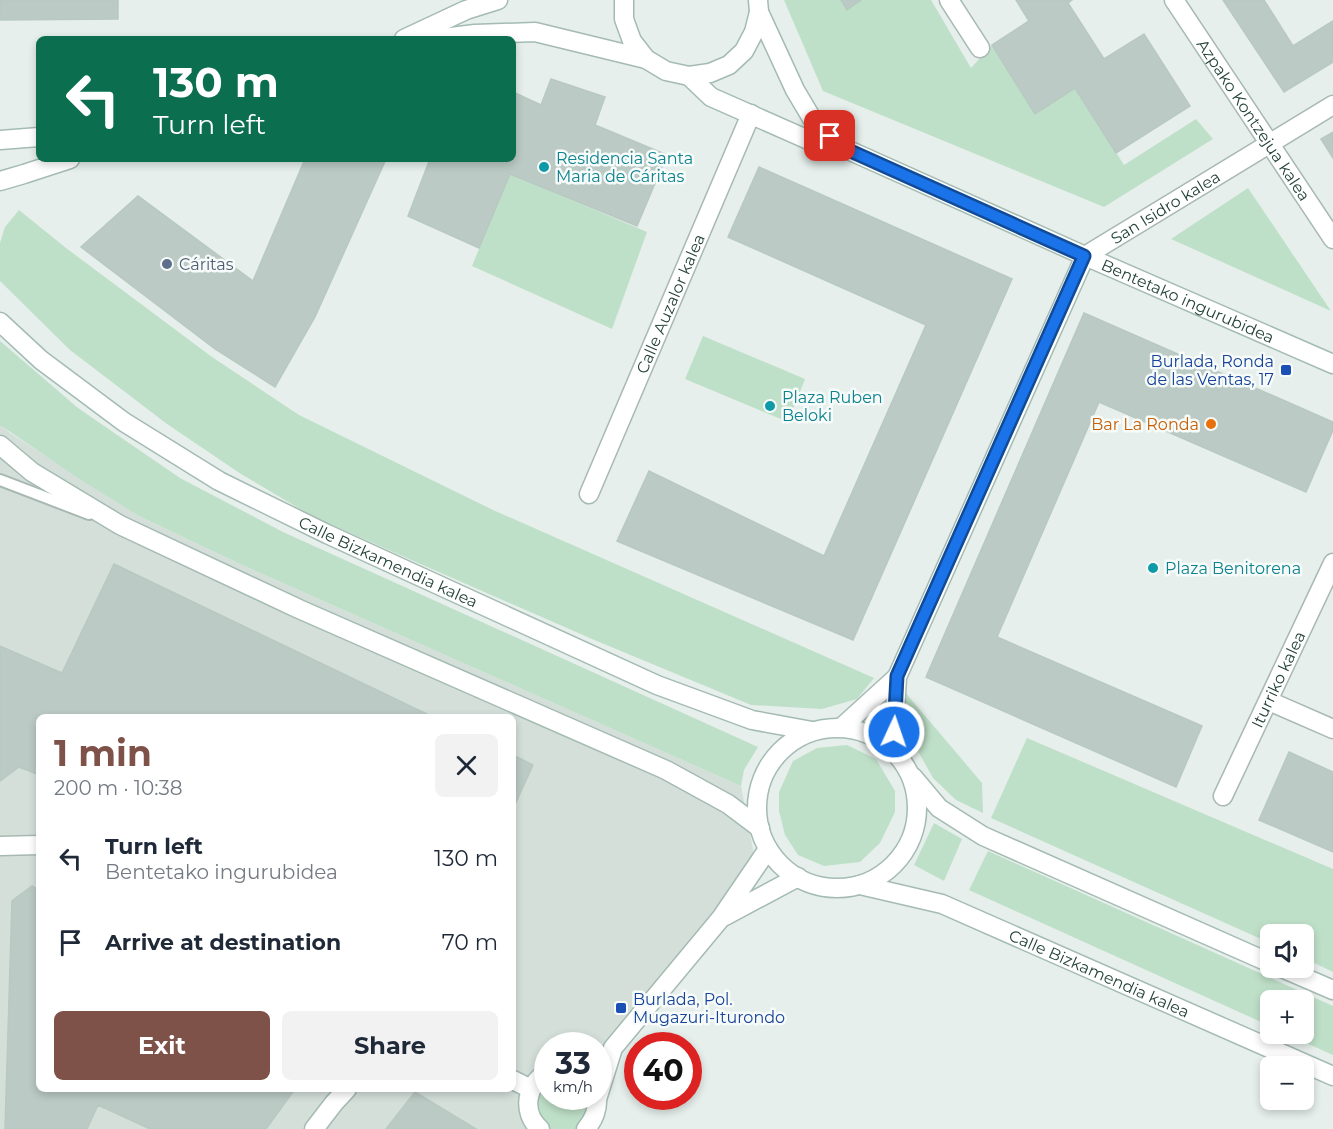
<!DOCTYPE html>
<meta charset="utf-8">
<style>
body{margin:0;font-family:Montserrat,sans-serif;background:#f2f2f3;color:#1f2937;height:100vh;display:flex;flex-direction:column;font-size:22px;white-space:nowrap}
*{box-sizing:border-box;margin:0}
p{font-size:20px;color:#747a83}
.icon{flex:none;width:33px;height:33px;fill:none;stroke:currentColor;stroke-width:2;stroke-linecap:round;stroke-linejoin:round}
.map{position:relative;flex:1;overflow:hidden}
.panel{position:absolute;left:36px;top:714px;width:480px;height:378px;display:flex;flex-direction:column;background:#fff;border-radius:9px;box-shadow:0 3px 9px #0003}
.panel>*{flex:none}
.banner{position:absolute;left:36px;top:36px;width:480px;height:126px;border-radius:9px;box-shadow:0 3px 9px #0003;background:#0b6e4f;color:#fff;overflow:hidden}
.tools{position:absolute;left:1260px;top:924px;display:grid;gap:12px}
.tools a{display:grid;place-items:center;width:54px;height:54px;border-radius:9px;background:#fff;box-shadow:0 3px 9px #0003;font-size:30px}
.speed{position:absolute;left:534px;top:1032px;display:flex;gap:12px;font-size:30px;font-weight:700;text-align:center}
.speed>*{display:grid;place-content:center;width:78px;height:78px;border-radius:50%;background:#fff;box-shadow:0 3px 9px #0003;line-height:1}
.speed small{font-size:15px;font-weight:400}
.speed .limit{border:9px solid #d22;background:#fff;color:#111}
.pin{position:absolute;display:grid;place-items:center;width:51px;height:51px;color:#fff;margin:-26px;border-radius:12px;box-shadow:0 3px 9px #0006}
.me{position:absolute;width:66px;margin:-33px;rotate:3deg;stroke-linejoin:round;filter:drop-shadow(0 0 4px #0008)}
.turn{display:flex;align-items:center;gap:21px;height:126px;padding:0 18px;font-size:27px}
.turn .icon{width:78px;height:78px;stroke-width:2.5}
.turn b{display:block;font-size:42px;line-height:51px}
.round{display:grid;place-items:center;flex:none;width:63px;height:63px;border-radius:9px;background:#f2f2f3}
.headline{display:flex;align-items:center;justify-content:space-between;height:102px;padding:0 18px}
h1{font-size:36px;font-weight:700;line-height:45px;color:#7f5249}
.button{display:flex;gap:12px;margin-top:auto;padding:12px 18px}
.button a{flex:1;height:69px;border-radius:9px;background:#7f5249;color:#fff;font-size:24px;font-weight:700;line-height:69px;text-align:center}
.button a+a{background:#f2f2f3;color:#1f2937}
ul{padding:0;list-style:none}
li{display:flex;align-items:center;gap:18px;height:84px;padding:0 18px}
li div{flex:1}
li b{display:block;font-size:22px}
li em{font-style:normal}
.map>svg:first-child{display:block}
.built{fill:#d4dfda;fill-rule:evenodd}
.green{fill:#bfe0c8}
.building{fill:#bbcac4;stroke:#b8c9c2;stroke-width:1.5}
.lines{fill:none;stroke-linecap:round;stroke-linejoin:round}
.lane-casing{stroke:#a8b8b2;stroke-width:14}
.street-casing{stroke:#a8b8b2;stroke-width:21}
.secondary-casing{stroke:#a4bbb3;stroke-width:21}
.lane{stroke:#fff;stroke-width:10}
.street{stroke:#fff;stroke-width:18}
.secondary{stroke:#fff;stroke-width:18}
.route-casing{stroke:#114b97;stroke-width:15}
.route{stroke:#1a73e8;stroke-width:10}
.culture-dot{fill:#0f9aa8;stroke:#f7fbf9;stroke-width:2}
.service-dot{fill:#5c6f8a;stroke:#f7fbf9;stroke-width:2}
.transit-dot{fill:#1a4fb4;stroke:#f7fbf9;stroke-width:2}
.food-dot{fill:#e8710a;stroke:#f7fbf9;stroke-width:2}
.labels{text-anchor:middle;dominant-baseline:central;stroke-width:5;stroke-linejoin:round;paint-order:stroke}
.street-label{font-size:16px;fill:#24423a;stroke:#f7fbf9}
.culture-label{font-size:16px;fill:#0d838f;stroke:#f7fbf9;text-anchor:start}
.service-label{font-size:16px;fill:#4e5e75;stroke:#f7fbf9;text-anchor:start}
.transit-label{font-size:16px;fill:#164399;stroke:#f7fbf9;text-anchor:end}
.food-label{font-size:16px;fill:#c56008;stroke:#f7fbf9;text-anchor:end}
</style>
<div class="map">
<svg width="1333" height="1129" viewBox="0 0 1333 1129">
<rect width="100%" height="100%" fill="#e6efeb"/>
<path class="built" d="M0 424 10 433 139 516 240 564 741 786 755 860 599 1077 598 1046H548V1096L561 1129H0ZM39 717H513V1089H39Z"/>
<path class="green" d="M784 0H841L847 9 861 0H931L971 68 992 45 1035 113 1075 88 1124 165 1196 119 1213 139 1104 207 823 91Z
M510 174 647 232 612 329 472 266Z
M1248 188 1331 311 1171 239Z
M19 210 66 248 212 357 299 415 493 510 874 678 857 699 822 709 751 705 592 639 409 559 312 516 241 474 167 424 70 350 0 281V243L5 227Z
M703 336 805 379 788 422 685 379Z
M0 341 78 408 180 478 283 532 758 747 744 770 741 786 240 564 139 516 78 478 0 425Z
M904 691 982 783 983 813 956 800 933 778 914 744 901 707Z
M1027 738 1333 869V972L1304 958V934H1270V943L991 818Z
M847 745 876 759 895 791V812L880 843 860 862 824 866 798 855 785 835 779 811V792L793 761 817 748Z
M934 823 962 839 944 881 914 865Z
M988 851 1333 1006V1055L1286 1034H1304V1000H1270V1026L969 890Z
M547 1078 548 1096 593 1097 582 1129H546L539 1125 534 1091Z"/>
<path class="building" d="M0 0H118V19L0 20Z
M841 0H861L847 10Z
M1016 0H1072L1068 3 1104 59 1144 34 1190 106 1116 153 1075 88 1035 114 992 45 1029 21Z
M1223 0H1264L1293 46 1333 21V62L1284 92Z
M551 79 605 97 595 125 667 155 637 226 510 174 479 248 408 216 430 159H513V92L541 105Z
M1333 132V158L1321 139Z
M305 159H386L315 317 275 387 215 349 81 247 138 196 253 281Z
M759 167 1012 279 853 640 617 541 649 471 824 556 926 325 728 237Z
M1084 313 1333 422V430L1306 492 1099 402 997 637 1202 726 1176 787 926 677Z
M114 564 433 717H39V775L19 767 0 781V646L62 673Z
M1289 752 1333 772V852L1259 820Z
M513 755 533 765 513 809Z
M32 886 39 890V1089H295L266 1129H150L98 1105 87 1129H5L12 901Z
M415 1092 476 1129H386Z"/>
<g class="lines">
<defs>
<path id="lane" d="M0 480 89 514"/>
<g id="street">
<path d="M949 0 980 48"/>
<path id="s1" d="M1174 0 1333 239"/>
<path id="s2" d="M1085 256 1333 105"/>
<path id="s3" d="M589 494 751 114"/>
<path d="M1269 701 1333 729"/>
<path id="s4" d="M1223 796 1333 563"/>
<path d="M0 846 39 845"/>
</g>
<g id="secondary">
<path d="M624 0V19L632 41 646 59 666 71 689 76 710 73 729 65 744 51 754 32 759 12 758 0"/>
<path d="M759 12 795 90 814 122 846 149"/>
<path d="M404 39 466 10 498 0"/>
<path d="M435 39 475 34 535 32 646 59"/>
<path id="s5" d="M689 76 711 97 822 146 846 149 1085 256 1333 364"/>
<path d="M0 140 39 137"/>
<path d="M0 181 24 174 70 159"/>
<path id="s6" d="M0 322 41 360 124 422 219 481 327 534 657 685 752 720 812 731"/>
<path d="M0 445 32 472 120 525 299 609 666 770 728 804 760 828"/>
<path d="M842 727 897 677"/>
<circle cx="837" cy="808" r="80"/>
<path d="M893 750 897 677 1085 256"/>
<path d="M913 777 939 808 983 836 1270 963"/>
<path id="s7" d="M860 885 942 904 1333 1076"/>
<path d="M725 916 798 877"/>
<path d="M1282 968 1333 990"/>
<path d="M513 1080 531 1089"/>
<path d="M598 1096 613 1048 721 918 768 849"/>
<path d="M314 1129 334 1103 347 1089"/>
<path d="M540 1129C521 1112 526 1084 548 1072"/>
<path d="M586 1129C594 1119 598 1110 597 1096"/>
</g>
</defs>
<use href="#lane" class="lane-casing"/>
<use href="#street" class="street-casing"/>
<use href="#secondary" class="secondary-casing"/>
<use href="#lane" class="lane"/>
<use href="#street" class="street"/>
<use href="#secondary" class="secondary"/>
</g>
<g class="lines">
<defs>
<path id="route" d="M830 136 846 149 1084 256 897 676 894 732"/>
</defs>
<use href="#route" class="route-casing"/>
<use href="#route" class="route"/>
</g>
<g class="culture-dot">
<circle cx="544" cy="167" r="6"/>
<circle cx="770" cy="406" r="6"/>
<circle cx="1153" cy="568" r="6"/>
</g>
<circle class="service-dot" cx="167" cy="264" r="6"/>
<g class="transit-dot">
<rect x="1280" y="364" width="12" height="12" rx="3"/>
<rect x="615" y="1002" width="12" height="12" rx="3"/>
</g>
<circle class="food-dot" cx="1211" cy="424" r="6"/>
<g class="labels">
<g class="street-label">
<text stroke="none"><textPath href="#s1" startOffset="144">Azpako Kontzejua kalea</textPath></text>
<text stroke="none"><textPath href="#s2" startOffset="94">San Isidro kalea</textPath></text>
<text stroke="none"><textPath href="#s5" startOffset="550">Bentetako ingurubidea</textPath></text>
<text stroke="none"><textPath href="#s3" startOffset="207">Calle Auzalor kalea</textPath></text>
<text stroke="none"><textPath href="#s6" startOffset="459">Calle Bizkamendia kalea</textPath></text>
<text stroke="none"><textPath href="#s4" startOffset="129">Iturriko kalea</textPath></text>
<text stroke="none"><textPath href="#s7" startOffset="256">Calle Bizkamendia kalea</textPath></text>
</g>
<g class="culture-label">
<text x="556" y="158">Residencia Santa<tspan x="556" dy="18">Maria de Cáritas</tspan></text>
<text x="782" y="397">Plaza Ruben<tspan x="782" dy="18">Beloki</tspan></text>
<text x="1165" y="568">Plaza Benitorena</text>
</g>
<g class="service-label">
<text x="179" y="264">Cáritas</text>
</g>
<g class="transit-label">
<text x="1274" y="361">Burlada, Ronda<tspan x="1274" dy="18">de las Ventas, 17</tspan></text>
<text x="633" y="999" text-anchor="start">Burlada, Pol.<tspan x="633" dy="18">Mugazuri-Iturondo</tspan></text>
</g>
<g class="food-label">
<text x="1199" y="424">Bar La Ronda</text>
</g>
</g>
</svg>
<div class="tools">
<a><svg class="icon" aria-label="sound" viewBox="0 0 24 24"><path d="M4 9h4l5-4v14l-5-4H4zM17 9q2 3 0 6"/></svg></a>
<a>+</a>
<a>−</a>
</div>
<div class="speed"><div>33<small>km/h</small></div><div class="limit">40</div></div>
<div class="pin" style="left:830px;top:136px;background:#d93025"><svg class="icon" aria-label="arrive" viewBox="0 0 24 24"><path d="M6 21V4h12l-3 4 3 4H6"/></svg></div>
<svg class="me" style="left:894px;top:732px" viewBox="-20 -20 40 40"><circle r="17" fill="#1a73e8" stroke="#fff" stroke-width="3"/><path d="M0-11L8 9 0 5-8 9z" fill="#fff"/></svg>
<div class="banner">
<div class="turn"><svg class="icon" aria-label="left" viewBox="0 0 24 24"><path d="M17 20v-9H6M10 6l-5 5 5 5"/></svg><div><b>130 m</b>Turn left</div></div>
</div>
<section class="panel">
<div class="headline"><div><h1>1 min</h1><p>200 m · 10:38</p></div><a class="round"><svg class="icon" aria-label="close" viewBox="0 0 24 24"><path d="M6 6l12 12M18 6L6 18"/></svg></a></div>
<ul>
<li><svg class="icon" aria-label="left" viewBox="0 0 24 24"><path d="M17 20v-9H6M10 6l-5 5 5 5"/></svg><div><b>Turn left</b><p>Bentetako ingurubidea</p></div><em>130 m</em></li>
<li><svg class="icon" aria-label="arrive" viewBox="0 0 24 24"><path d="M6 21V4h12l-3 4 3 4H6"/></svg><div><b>Arrive at destination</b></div><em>70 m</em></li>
</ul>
<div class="button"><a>Exit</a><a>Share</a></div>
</section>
</div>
